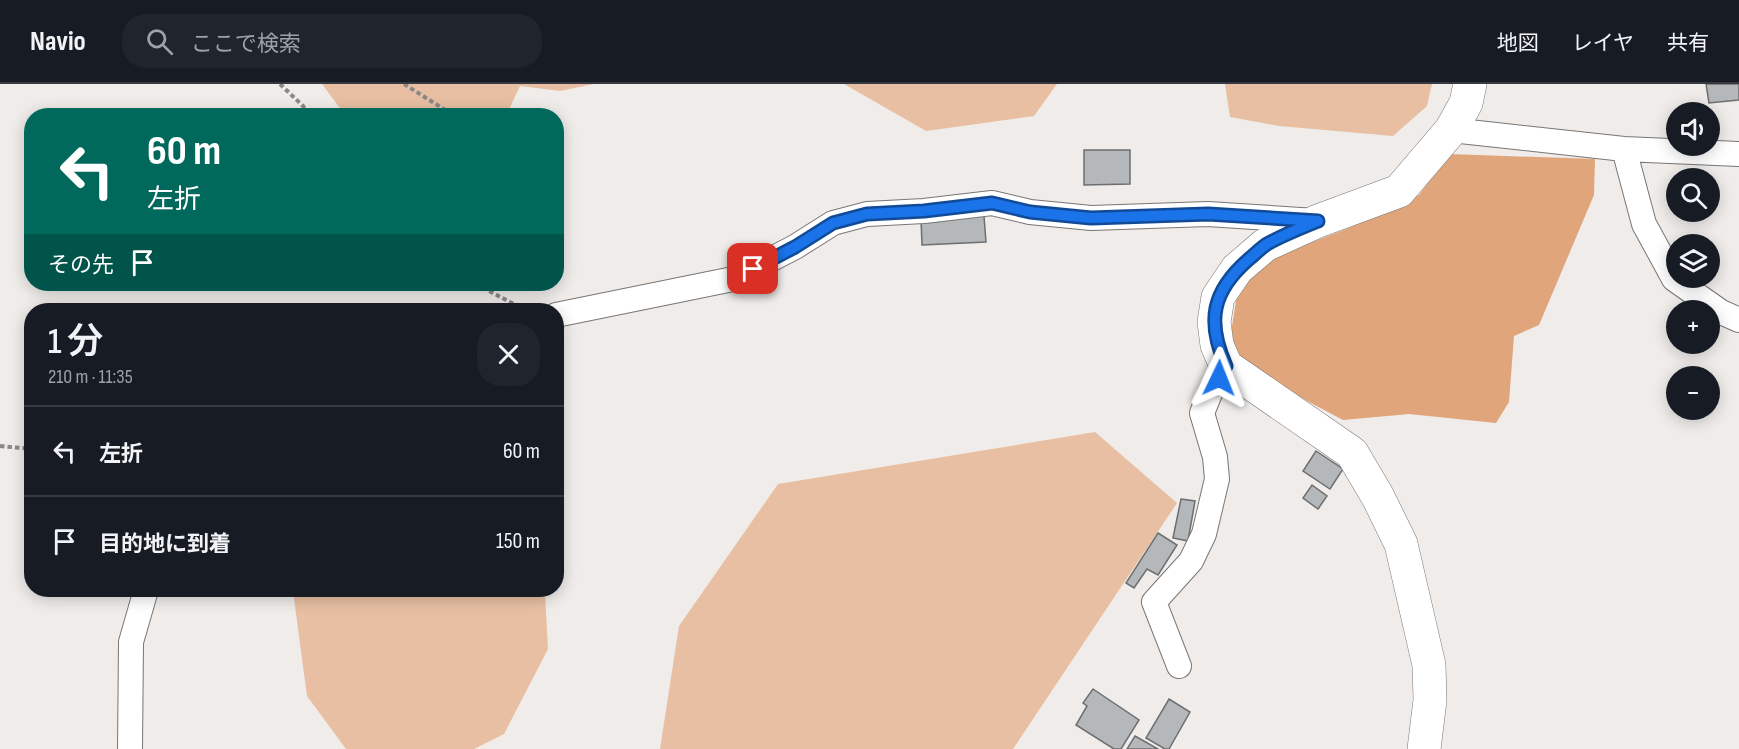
<!DOCTYPE html>
<html lang="ja">
<meta charset="utf-8">
<style>
body{margin:0;font-family:"Sofia Sans Condensed","Noto Sans JP",sans-serif;background:#20242c;color:#f1f3f6;height:100vh;display:flex;flex-direction:column;font-size:22px;white-space:nowrap}
*{box-sizing:border-box;margin:0}
p{font-size:20px;color:#9ea1a6}
.icon{flex:none;width:33px;height:33px;fill:none;stroke:currentColor;stroke-width:2;stroke-linecap:round;stroke-linejoin:round}
.map{position:relative;flex:1;overflow:hidden}
.side{position:absolute;left:24px;top:219px;width:540px;height:294px;display:flex;flex-direction:column;background:#171b24;border-radius:24px;box-shadow:0 3px 15px #0003}
.side>*{flex:none}
.hud{position:absolute;left:24px;top:24px;width:540px;height:183px;border-radius:24px;box-shadow:0 3px 15px #0003;background:#00695c;color:#fff;overflow:hidden}
.buttons{position:absolute;left:1666px;top:18px;display:grid;gap:12px}
.buttons a{display:grid;place-items:center;width:54px;height:54px;border-radius:50%;background:#171b24;box-shadow:0 3px 15px #0003;font-size:30px}
.pin{position:absolute;display:grid;place-items:center;width:51px;height:51px;color:#fff;margin:-26px;border-radius:12px;box-shadow:0 3px 9px #0006}
.me{position:absolute;width:66px;margin:-33px;rotate:2deg;stroke-linejoin:round;filter:drop-shadow(0 0 4px #0008)}
.turn{display:flex;align-items:center;gap:21px;height:126px;padding:0 24px;font-size:27px}
.turn .icon{width:78px;height:78px;stroke-width:2.5}
.turn b{display:block;font-size:42px;line-height:51px}
.then{display:flex;align-items:center;height:57px;padding:0 24px;background:#0003;gap:12px;font-size:22px}
.round{display:grid;place-items:center;flex:none;width:63px;height:63px;border-radius:24px;background:#20242c}
.head{display:flex;align-items:center;justify-content:space-between;height:102px;padding:0 24px}
h1{font-size:36px;font-weight:600;line-height:45px}
ul{padding:0;list-style:none}
li{display:flex;align-items:center;gap:18px;height:90px;padding:0 24px;border-top:2px solid #363941}
li div{flex:1}
li b{display:block;font-size:22px}
li em{font-style:normal}
header{display:flex;align-items:center;gap:36px;box-sizing:border-box;height:84px;padding:0 30px;background:#171b24;border-bottom:2px solid #363941}
header strong{font-size:28px}
nav{display:flex;gap:33px;margin-inline-start:auto;font-size:21px}
.search{width:420px;height:54px;background:#20242c;display:flex;align-items:center;gap:15px;box-sizing:border-box;padding:0 21px;border-radius:24px;color:#9ea1a6;font-size:22px}
.map>svg:first-child{display:block}
.green{fill:#e8bfa3}
.water{fill:#e0a57a}
.building{fill:#b5b8ba;stroke:#6c6e70;stroke-width:1.5}
.lines{fill:none;stroke-linecap:round;stroke-linejoin:round}
.street-casing{stroke:#797674;stroke-width:26}
.secondary-casing{stroke:#797674;stroke-width:34}
.path{stroke:#8b8987;stroke-width:4;stroke-dasharray:4.5 3;stroke-linecap:butt}
.street{stroke:#fff;stroke-width:24}
.secondary{stroke:#fff;stroke-width:33}
.route-casing{stroke:#114b97;stroke-width:15}
.route{stroke:#1a73e8;stroke-width:10}
</style>
<header>
<strong>Navio</strong>
<div class="search"><svg class="icon" aria-label="search" viewBox="0 0 24 24"><circle cx="10" cy="10" r="6"/><path d="M15 15l6 6"/></svg>ここで検索</div>
<nav><a>地図</a><a>レイヤ</a><a>共有</a></nav>
</header>
<div class="map">
<svg width="1739" height="665" viewBox="0 0 1739 665">
<rect width="100%" height="100%" fill="#efecea"/>
<path class="green" d="M322 0H594L560 7 520 2 506 32 345 31Z
M844 0H1057L1034 32 926 47Z
M1225 0H1432L1427 22 1393 52 1279 42 1230 33Z
M1095 348 1177 419 1013 665H660L679 542 778 400Z
M287 506H543L545 509 548 565 504 650 474 665H346L307 612 293 507Z"/>
<path class="water" d="M1449 70 1595 75 1594 111 1539 241 1514 252 1509 318 1496 339 1409 330 1343 336 1241 282 1230 255 1237 211 1247 191 1275 172 1349 144 1419 111Z"/>
<path class="building" d="M1706 0H1739V16L1709 19Z
M1084 66H1130V100L1084 101Z
M984 132 986 158 922 161 921 135Z
M1316 367 1343 385 1330 405 1303 387Z
M1312 401 1327 412 1318 425 1303 414Z
M1181 415 1195 417 1188 457 1173 454Z
M1158 449 1177 461 1158 491 1147 485 1134 504 1126 499Z
M1093 605 1139 636 1121 665H1114L1076 641 1087 622 1083 619Z
M1169 615 1190 628 1169 665H1165L1146 654Z
M1135 652 1158 665H1127Z"/>
<g class="lines">
<defs>
<path id="street" d="M1451 46 1624 65 1739 70
M1624 65 1644 140 1674 195 1721 228 1739 236
M556 231 733 195 795 163 833 139 867 130 924 127 992 119 1030 128 1091 134 1208 130 1316 137
M1179 582 1154 518 1191 477 1204 450 1217 395 1215 373 1202 329 1211 307 1226 282
M130 665 131 558 146 506"/>
<path id="secondary" d="M1424 665 1430 616 1429 581 1401 460 1378 413 1352 369 1226 282 1217 261 1214 238 1218 213 1237 185 1265 161 1318 137 1399 107 1451 46 1466 19 1470 0"/>
</defs>
<use href="#street" class="street-casing"/>
<use href="#secondary" class="secondary-casing"/>
<path class="path" d="M280 0 303 22 310 32
M404 0 453 31
M476 200 525 226
M0 362 32 365"/>
<use href="#street" class="street"/>
<use href="#secondary" class="secondary"/>
</g>
<g class="lines">
<defs>
<path id="route" d="M753 185 795 163 833 139 867 130 924 127 992 119 1030 128 1091 134 1208 130 1318 137C1301 144 1283 151 1267 160 1261 164 1255 170 1249 175 1212 207 1206 237 1226 282L1219 294"/>
</defs>
<use href="#route" class="route-casing"/>
<use href="#route" class="route"/>
</g>
</svg>
<div class="buttons">
<a><svg class="icon" aria-label="sound" viewBox="0 0 24 24"><path d="M4 9h4l5-4v14l-5-4H4zM17 9q2 3 0 6"/></svg></a>
<a><svg class="icon" aria-label="search" viewBox="0 0 24 24"><circle cx="10" cy="10" r="6"/><path d="M15 15l6 6"/></svg></a>
<a><svg class="icon" aria-label="layers" viewBox="0 0 24 24"><path d="M12 4l9 5-9 5-9-5zM3 14l9 5 9-5"/></svg></a>
<a>+</a>
<a>−</a>
</div>
<div class="pin" style="left:753px;top:185px;background:#d93025"><svg class="icon" aria-label="arrive" viewBox="0 0 24 24"><path d="M6 21V4h12l-3 4 3 4H6"/></svg></div>
<svg class="me" style="left:1219px;top:294px" viewBox="-20 -20 40 40"><path d="M0-17L14 15 0 8-14 15z" fill="#1a73e8" stroke="#fff" stroke-width="4"/></svg>
<div class="hud">
<div class="turn"><svg class="icon" aria-label="left" viewBox="0 0 24 24"><path d="M17 20v-9H6M10 6l-5 5 5 5"/></svg><div><b>60 m</b>左折</div></div>
<div class="then">その先<svg class="icon" aria-label="arrive" viewBox="0 0 24 24"><path d="M6 21V4h12l-3 4 3 4H6"/></svg></div>
</div>
<section class="side">
<div class="head"><div><h1>1 分</h1><p>210 m · 11:35</p></div><a class="round"><svg class="icon" aria-label="close" viewBox="0 0 24 24"><path d="M6 6l12 12M18 6L6 18"/></svg></a></div>
<ul>
<li><svg class="icon" aria-label="left" viewBox="0 0 24 24"><path d="M17 20v-9H6M10 6l-5 5 5 5"/></svg><div><b>左折</b></div><em>60 m</em></li>
<li><svg class="icon" aria-label="arrive" viewBox="0 0 24 24"><path d="M6 21V4h12l-3 4 3 4H6"/></svg><div><b>目的地に到着</b></div><em>150 m</em></li>
</ul>
</section>
</div>
